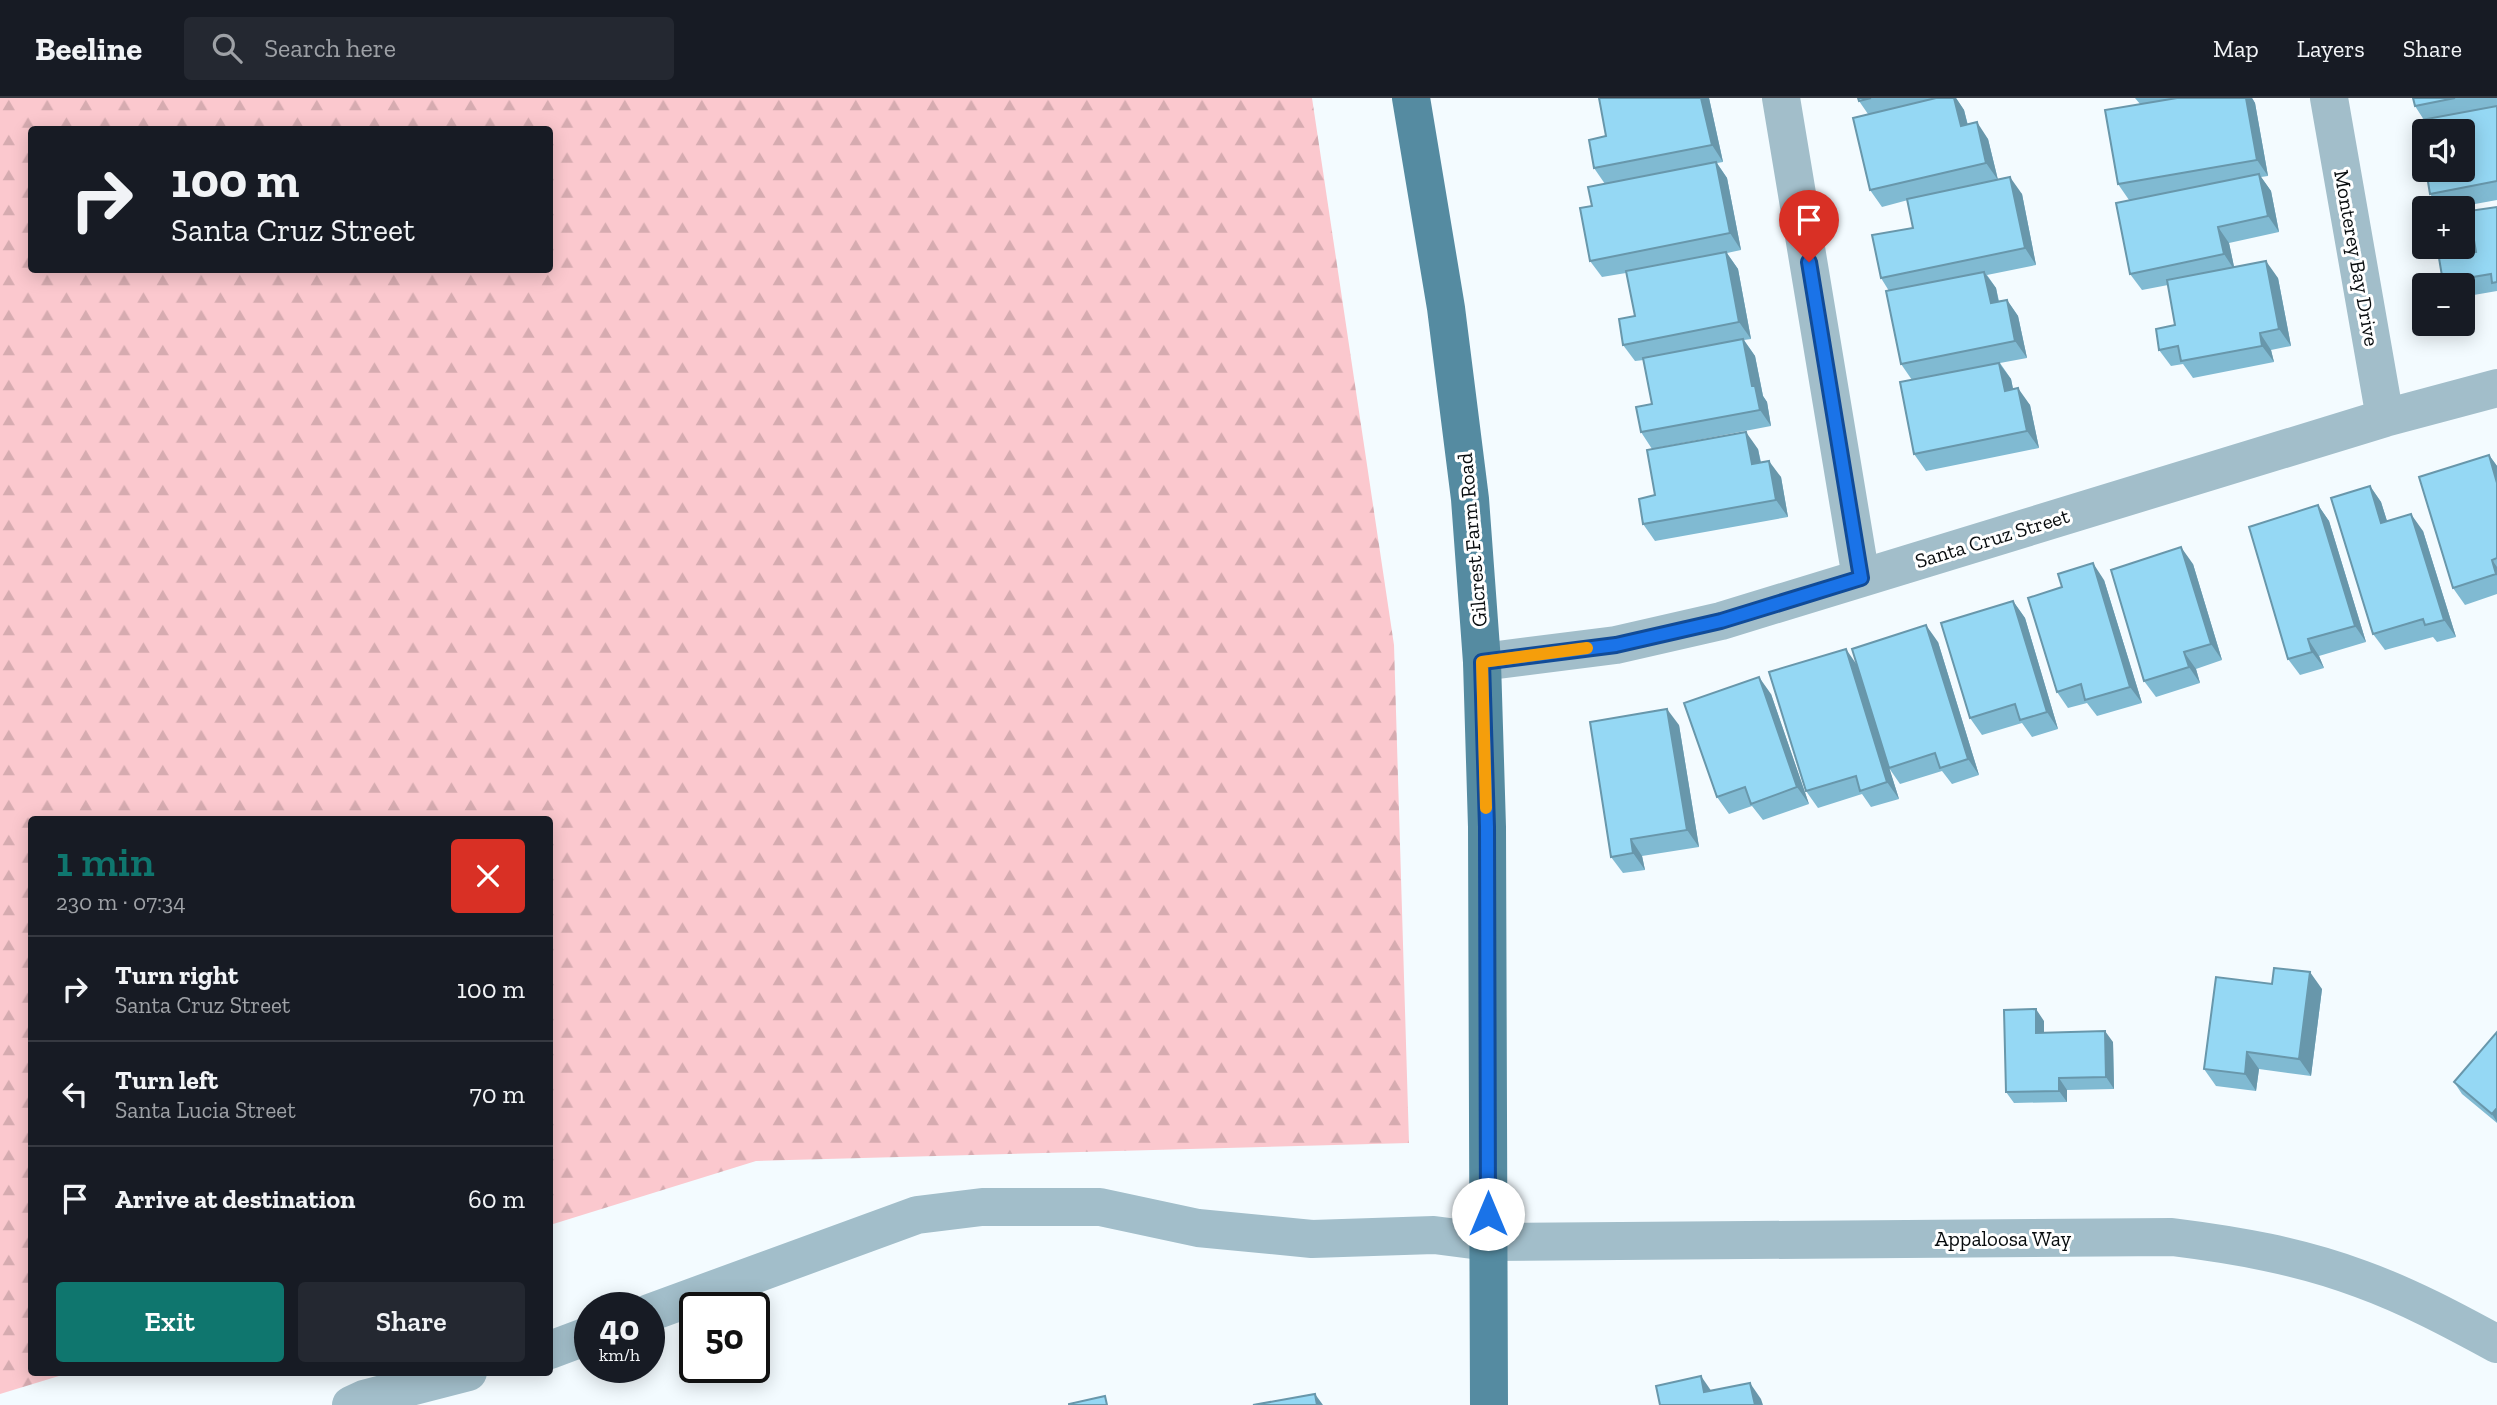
<!DOCTYPE html>
<meta charset="utf-8">
<style>
body{margin:0;font-family:"Zilla Slab",serif;background:#242831;color:#f1f3f6;height:100vh;display:flex;flex-direction:column;font-size:26px;white-space:nowrap}
*{box-sizing:border-box;margin:0}
p{font-size:23px;color:#9ea1a6}
.icon{flex:none;width:38px;height:38px;fill:none;stroke:currentColor;stroke-width:2;stroke-linecap:round;stroke-linejoin:round}
.map{position:relative;flex:1;overflow:hidden}
.side{position:absolute;left:28px;top:718px;width:525px;height:560px;display:flex;flex-direction:column;background:#171b24;border-radius:7px;box-shadow:0 4px 18px #0003}
.side>*{flex:none}
.guide{position:absolute;left:28px;top:28px;width:525px;height:147px;border-radius:7px;box-shadow:0 4px 18px #0003;background:#171b24;color:#f1f3f6;overflow:hidden}
.buttons{position:absolute;left:2412px;top:21px;display:grid;gap:14px}
.buttons a{display:grid;place-items:center;width:63px;height:63px;border-radius:7px;background:#171b24;box-shadow:0 4px 18px #0003;font-size:35px}
.speed{position:absolute;left:574px;top:1194px;display:flex;gap:14px;font-size:35px;font-weight:700;text-align:center}
.speed>*{display:grid;place-content:center;width:91px;height:91px;border-radius:50%;background:#171b24;box-shadow:0 4px 18px #0003;line-height:1}
.speed small{font-size:18px;font-weight:400}
.speed .limit{border:4px solid #111;border-radius:10px;background:#fff;color:#111}
.pin{position:absolute;display:grid;place-items:center;width:60px;height:60px;color:#fff;margin:-72px -30px;border-radius:50% 50% 50% 0;rotate:-45deg;box-shadow:0 0 7px #0007}
.pin .icon{rotate:45deg}
.me{position:absolute;width:77px;margin:-38px;rotate:0deg;stroke-linejoin:round;filter:drop-shadow(0 0 5px #0008)}
.turn{display:flex;align-items:center;gap:24px;height:147px;padding:0 28px;font-size:32px}
.turn .icon{width:91px;height:91px;stroke-width:2.5}
.turn b{display:block;font-size:49px;line-height:60px}
.round{display:grid;place-items:center;flex:none;width:74px;height:74px;border-radius:7px;background:#242831}
.summary{display:flex;align-items:center;justify-content:space-between;height:119px;padding:0 28px}
h1{font-size:42px;font-weight:600;line-height:52px;color:#0f766e}
.cta{display:flex;gap:14px;margin-top:auto;padding:14px 28px}
.cta a{flex:1;height:80px;border-radius:7px;background:#0f766e;color:#fff;font-size:28px;font-weight:600;line-height:80px;text-align:center}
.cta a+a{background:#242831;color:#f1f3f6}
ul{padding:0;list-style:none}
li{display:flex;align-items:center;gap:21px;height:105px;padding:0 28px;border-top:2px solid #363941}
li div{flex:1}
li b{display:block;font-size:26px}
li em{font-style:normal}
header{display:flex;align-items:center;gap:42px;box-sizing:border-box;height:98px;padding:0 35px;background:#171b24;border-bottom:2px solid #363941}
header strong{font-size:33px}
nav{display:flex;gap:38px;margin-inline-start:auto;font-size:24px}
.search{width:490px;height:63px;background:#242831;display:flex;align-items:center;gap:18px;box-sizing:border-box;padding:0 24px;border-radius:7px;color:#9ea1a6;font-size:26px}
.map>svg:first-child{display:block}
.forest{fill:url(#forest-firs);fill-rule:evenodd}
.lines{fill:none;stroke-linecap:round;stroke-linejoin:round}
.minor{stroke:#a2beca;stroke-width:38}
.major{stroke:#558ba1;stroke-width:38}
.wall{fill:#80bad2}
.shaded-wall{fill:#6897ab}
.building{fill:#95d8f4;stroke:#6897ab;stroke-width:2}
.route-casing{stroke:#114b97;stroke-width:18}
.route{stroke:#1a73e8;stroke-width:12}
.slow{stroke:#f59e0b;stroke-width:12}
.labels{text-anchor:middle;dominant-baseline:central;stroke-width:6;stroke-linejoin:round;paint-order:stroke}
.street-label{font-size:21px;fill:#080c0e;stroke:#fff}
</style>
<header>
<strong>Beeline</strong>
<div class="search"><svg class="icon" aria-label="search" viewBox="0 0 24 24"><circle cx="10" cy="10" r="6"/><path d="M15 15l6 6"/></svg>Search here</div>
<nav><a>Map</a><a>Layers</a><a>Share</a></nav>
</header>
<div class="map">
<svg width="2497" height="1307" viewBox="0 0 2497 1307">
<defs>
<pattern id="forest-firs" width="22" height="20" patternUnits="userSpaceOnUse" patternTransform="scale(1.75)"><rect width="22" height="20" fill="#fbc8ce"/><path d="M5 1l3.5 6h-7zM16 11l3.5 6h-7z" fill="#d6abb0"/></pattern>
</defs>
<rect width="100%" height="100%" fill="#f3fbff"/>
<path class="forest" d="M0 0H1312L1394 547 1409 1045 756 1063 550 1127V721H32V1274H72L0 1296ZM32 32H550V172H32Z"/>
<g class="lines">
<path class="minor" d="M1781 0 1861 480
M2329 0 2385 320
M1482 564 1616 547 1721 523 2385 320 2497 290
M649 1215 917 1117 982 1109H1100L1198 1130 1312 1141 1434 1137 1488 1144 2172 1139C2236 1147 2300 1158 2361 1181 2408 1198 2453 1222 2497 1246
M550 1252 590 1237
M351 1307 364 1301 468 1274"/>
<path class="major" d="M1411 0 1446 210 1470 401 1482 564 1487 729 1489 1307"/>
</g>
<path class="wall" d="M1599 0H1709L1723 64 1717 65 1727 80 1741 152 1727 155 1738 171 1751 241 1744 242 1755 258 1763 298 1767 304 1771 328 1661 349 1758 351 1761 364 1781 379 1788 419 1655 443 1643 426 1655 397 1652 351 1641 334 1652 306 1644 262 1635 263 1623 247 1635 218 1626 175 1602 179 1590 163 1592 108 1605 86 1594 70 1606 38Z
M1858 0H1956L1964 12 1968 27 1988 41 1998 82 2022 96 2036 167 1987 177 1996 190 1999 203 2007 202 2018 218 2027 260 2000 265 2011 281 2013 291 2030 307 2039 350 1926 373 1914 356 1912 282 1901 266 1889 193 1881 180 1913 130 1908 102 1882 109 1870 92 1868 16 1859 3Z
M2135 0H2252L2255 5 2268 78 2261 79 2271 93 2279 134 2229 145 2234 169 2278 180 2291 248 2271 252 2274 264 2193 280 2183 266 2171 268 2159 252 2175 227 2168 187 2142 192 2130 176 2129 102 2118 86 2140 6Z
M2413 0H2497V102L2453 110H2440L2430 96 2424 22 2415 8Z
M2497 109V193L2462 199V187H2446L2443 184 2476 154Z
M2489 357 2497 368V496L2465 507 2453 490Z
M2370 388 2381 404 2387 423 2423 433 2456 539 2437 544 2433 539 2385 552 2373 536Z
M2318 407 2329 423 2366 544 2319 558 2324 570 2300 577 2288 561Z
M2193 466 2222 562 2196 571 2200 585 2156 599 2144 583Z
M2104 482 2142 605 2097 618 2087 605 2068 610 2057 594Z
M2013 503 2025 520 2058 631 2032 639 2022 625 1982 637 1970 620Z
M1938 544 1979 677 1952 686 1942 673 1900 686 1889 670 1899 701 1871 709 1862 696 1818 710 1806 693 1857 566Z
M1771 596 1809 706 1763 722 1752 708 1729 716 1717 699Z
M1679 627 1699 749 1642 758 1645 772 1623 775 1611 759Z
M2272 886 2322 891 2311 978 2259 971 2256 993 2216 988 2204 971Z
M2044 923V935L2113 944 2114 991 2067 992V1004L2014 1005 2006 994Z
M2497 934V1025L2462 996 2454 984Z"/>
<path class="shaded-wall" d="M1701 0H1709L1723 64 1712 47Z
M1954 0H1956L1964 12 1972 45 1961 28Z
M2246 0H2252L2255 5 2268 78 2257 62Z
M1977 24 1988 41 1998 82 1986 65Z
M1716 64 1727 80 1741 152 1730 135Z
M2259 76 2271 93 2279 134 2268 118Z
M2010 79 2022 96 2036 167 2025 150Z
M2218 129 2229 145 2235 173 2224 156Z
M1726 154 1738 171 1751 241 1739 224Z
M2266 163 2278 180 2291 248 2279 231Z
M1984 174 1996 190 2002 222 1991 205Z
M2007 202 2018 218 2027 260 2015 243Z
M2260 235 2271 252 2274 264 2262 248Z
M1743 241 1755 258 1763 298 1767 304 1771 328 1760 312 1752 288Z
M1999 265 2011 281 2017 310 2005 293Z
M2018 290 2030 307 2039 350 2027 333Z
M1746 334 1758 351 1764 382 1752 366Z
M2489 357 2497 368V385Z
M1769 363 1781 379 1788 419 1776 402Z
M2370 388 2381 404 2393 442 2381 425Z
M2318 407 2329 423 2366 544 2355 528Z
M2411 416 2423 433 2456 539 2444 522Z
M2181 449 2193 466 2222 562 2211 546Z
M2492 462 2497 469V478L2496 476Z
M2093 465 2104 482 2142 605 2130 589Z
M2013 503 2025 520 2058 631 2047 614Z
M1926 527 1938 544 1979 677 1968 661Z
M2308 541 2319 558 2324 570 2312 554Z
M1846 551 1857 567 1899 701 1887 684Z
M2184 554 2196 571 2200 585 2189 569Z
M1759 579 1771 596 1809 706 1797 689Z
M1667 611 1679 627 1699 749 1687 732Z
M1631 741 1642 758 1645 772 1633 755Z
M2310 874 2322 891 2311 978 2299 961Z
M2036 911 2044 923V946L2036 935Z
M2105 933 2113 944 2114 991 2106 979Z
M2247 954 2259 971 2256 993 2245 976Z
M2059 980 2067 992V1004L2059 993Z
M2497 1010V1024L2492 1016Z
M1701 1278 1712 1294H1704Z
M1750 1285 1761 1301 1763 1307H1755Z
M1315 1296 1323 1307H1317Z"/>
<path class="building" d="M1599 0H1701L1712 47 1594 70 1589 42 1606 38Z
M1858 0H1871L1859 3Z
M1936 0H1954L1961 28 1977 24 1986 65 1870 92 1853 20Z
M2177 0H2246L2257 62 2118 86 2105 12Z
M2413 0H2455L2415 8Z
M2497 8V83L2430 96 2426 72H2462V33H2424V62L2416 23Z
M1716 64 1730 135 1590 163 1580 110 1592 108 1588 89Z
M2259 76 2268 118 2218 129 2224 156 2130 176 2116 105Z
M2010 79 2025 150 1881 180 1872 137 1913 130 1907 101Z
M2497 109V184L2492 185 2491 176 2443 184 2439 160 2476 154 2469 113Z
M1726 154 1739 224 1623 247 1619 221 1635 218 1626 173Z
M2266 163 2279 231 2260 235 2262 248 2181 263 2178 248 2159 252 2156 231 2175 227 2167 182Z
M1984 174 1991 205 2007 202 2015 243 1901 266 1886 193Z
M1743 241 1752 288H1755L1760 312 1641 334 1636 309 1652 306 1643 260Z
M1999 265 2005 293 2018 290 2027 333 1914 356 1900 284Z
M1746 334 1752 366 1769 363 1776 402 1643 426 1639 401 1655 397 1647 352Z
M2489 357 2497 385V460L2492 462 2496 476 2453 490 2419 379Z
M2370 388 2381 425 2411 416 2444 522 2425 527 2423 521 2373 536 2331 400Z
M2318 407 2355 528 2308 541 2312 554 2288 561 2249 429Z
M2181 449 2211 546 2184 554 2189 569 2144 583 2111 472Z
M2093 465 2130 589 2085 602 2081 586 2057 594 2028 500 2062 489 2058 476Z
M2013 503 2047 614 2020 622 2015 606 1970 620 1941 525Z
M1926 527 1968 661 1940 670 1935 655 1889 670 1852 551Z
M1846 551 1887 684 1860 693 1856 678 1806 693 1769 574Z
M1759 579 1797 689 1751 706 1745 689 1717 699 1684 605Z
M1667 611 1687 732 1631 741 1633 755 1611 759 1590 624Z
M2274 870 2310 874 2299 961 2247 954 2245 976 2204 971 2216 879 2272 886Z
M2036 911V935L2105 933 2106 979 2059 980V993L2006 994 2004 912Z
M2497 934V1010L2492 1016 2454 984Z
M1701 1278 1704 1294 1750 1285 1755 1307H1660L1656 1288Z
M1315 1296 1317 1307H1253Z
M1105 1298 1107 1307H1069V1306Z"/>
<g class="lines">
<defs>
<path id="route" d="M1488 1116 1487 729 1482 564 1616 547 1721 523 1861 480 1809 164"/>
</defs>
<use href="#route" class="route-casing"/>
<use href="#route" class="route"/>
<path class="slow" d="M1486 710 1482 564 1587 550"/>
</g>
<g class="labels">
<g class="street-label">
<text transform="translate(2357 160) rotate(80)">Monterey Bay Drive</text>
<text transform="translate(1992 440) rotate(-17)">Santa Cruz Street</text>
<text transform="translate(1472 442) rotate(-95)">Gilcrest Farm Road</text>
<text x="2003" y="1140">Appaloosa Way</text>
</g>
</g>
</svg>
<div class="buttons">
<a><svg class="icon" aria-label="sound" viewBox="0 0 24 24"><path d="M4 9h4l5-4v14l-5-4H4zM17 9q2 3 0 6"/></svg></a>
<a>+</a>
<a>−</a>
</div>
<div class="speed"><div>40<small>km/h</small></div><div class="limit">50</div></div>
<div class="pin" style="left:1809px;top:164px;background:#d93025"><svg class="icon" aria-label="arrive" viewBox="0 0 24 24"><path d="M6 21V4h12l-3 4 3 4H6"/></svg></div>
<svg class="me" style="left:1488px;top:1116px" viewBox="-20 -20 40 40"><circle r="19" fill="#fff"/><path d="M0-13L10 11 0 6-10 11z" fill="#1a73e8"/></svg>
<div class="guide">
<div class="turn"><svg class="icon" aria-label="right" viewBox="0 0 24 24"><path d="M7 20v-9h11M14 6l5 5-5 5"/></svg><div><b>100 m</b>Santa Cruz Street</div></div>
</div>
<section class="side">
<div class="summary"><div><h1>1 min</h1><p>230 m · 07:34</p></div><a class="round" style="background:#d93025;color:#fff"><svg class="icon" aria-label="close" viewBox="0 0 24 24"><path d="M6 6l12 12M18 6L6 18"/></svg></a></div>
<ul>
<li><svg class="icon" aria-label="right" viewBox="0 0 24 24"><path d="M7 20v-9h11M14 6l5 5-5 5"/></svg><div><b>Turn right</b><p>Santa Cruz Street</p></div><em>100 m</em></li>
<li><svg class="icon" aria-label="left" viewBox="0 0 24 24"><path d="M17 20v-9H6M10 6l-5 5 5 5"/></svg><div><b>Turn left</b><p>Santa Lucia Street</p></div><em>70 m</em></li>
<li><svg class="icon" aria-label="arrive" viewBox="0 0 24 24"><path d="M6 21V4h12l-3 4 3 4H6"/></svg><div><b>Arrive at destination</b></div><em>60 m</em></li>
</ul>
<div class="cta"><a>Exit</a><a>Share</a></div>
</section>
</div>
